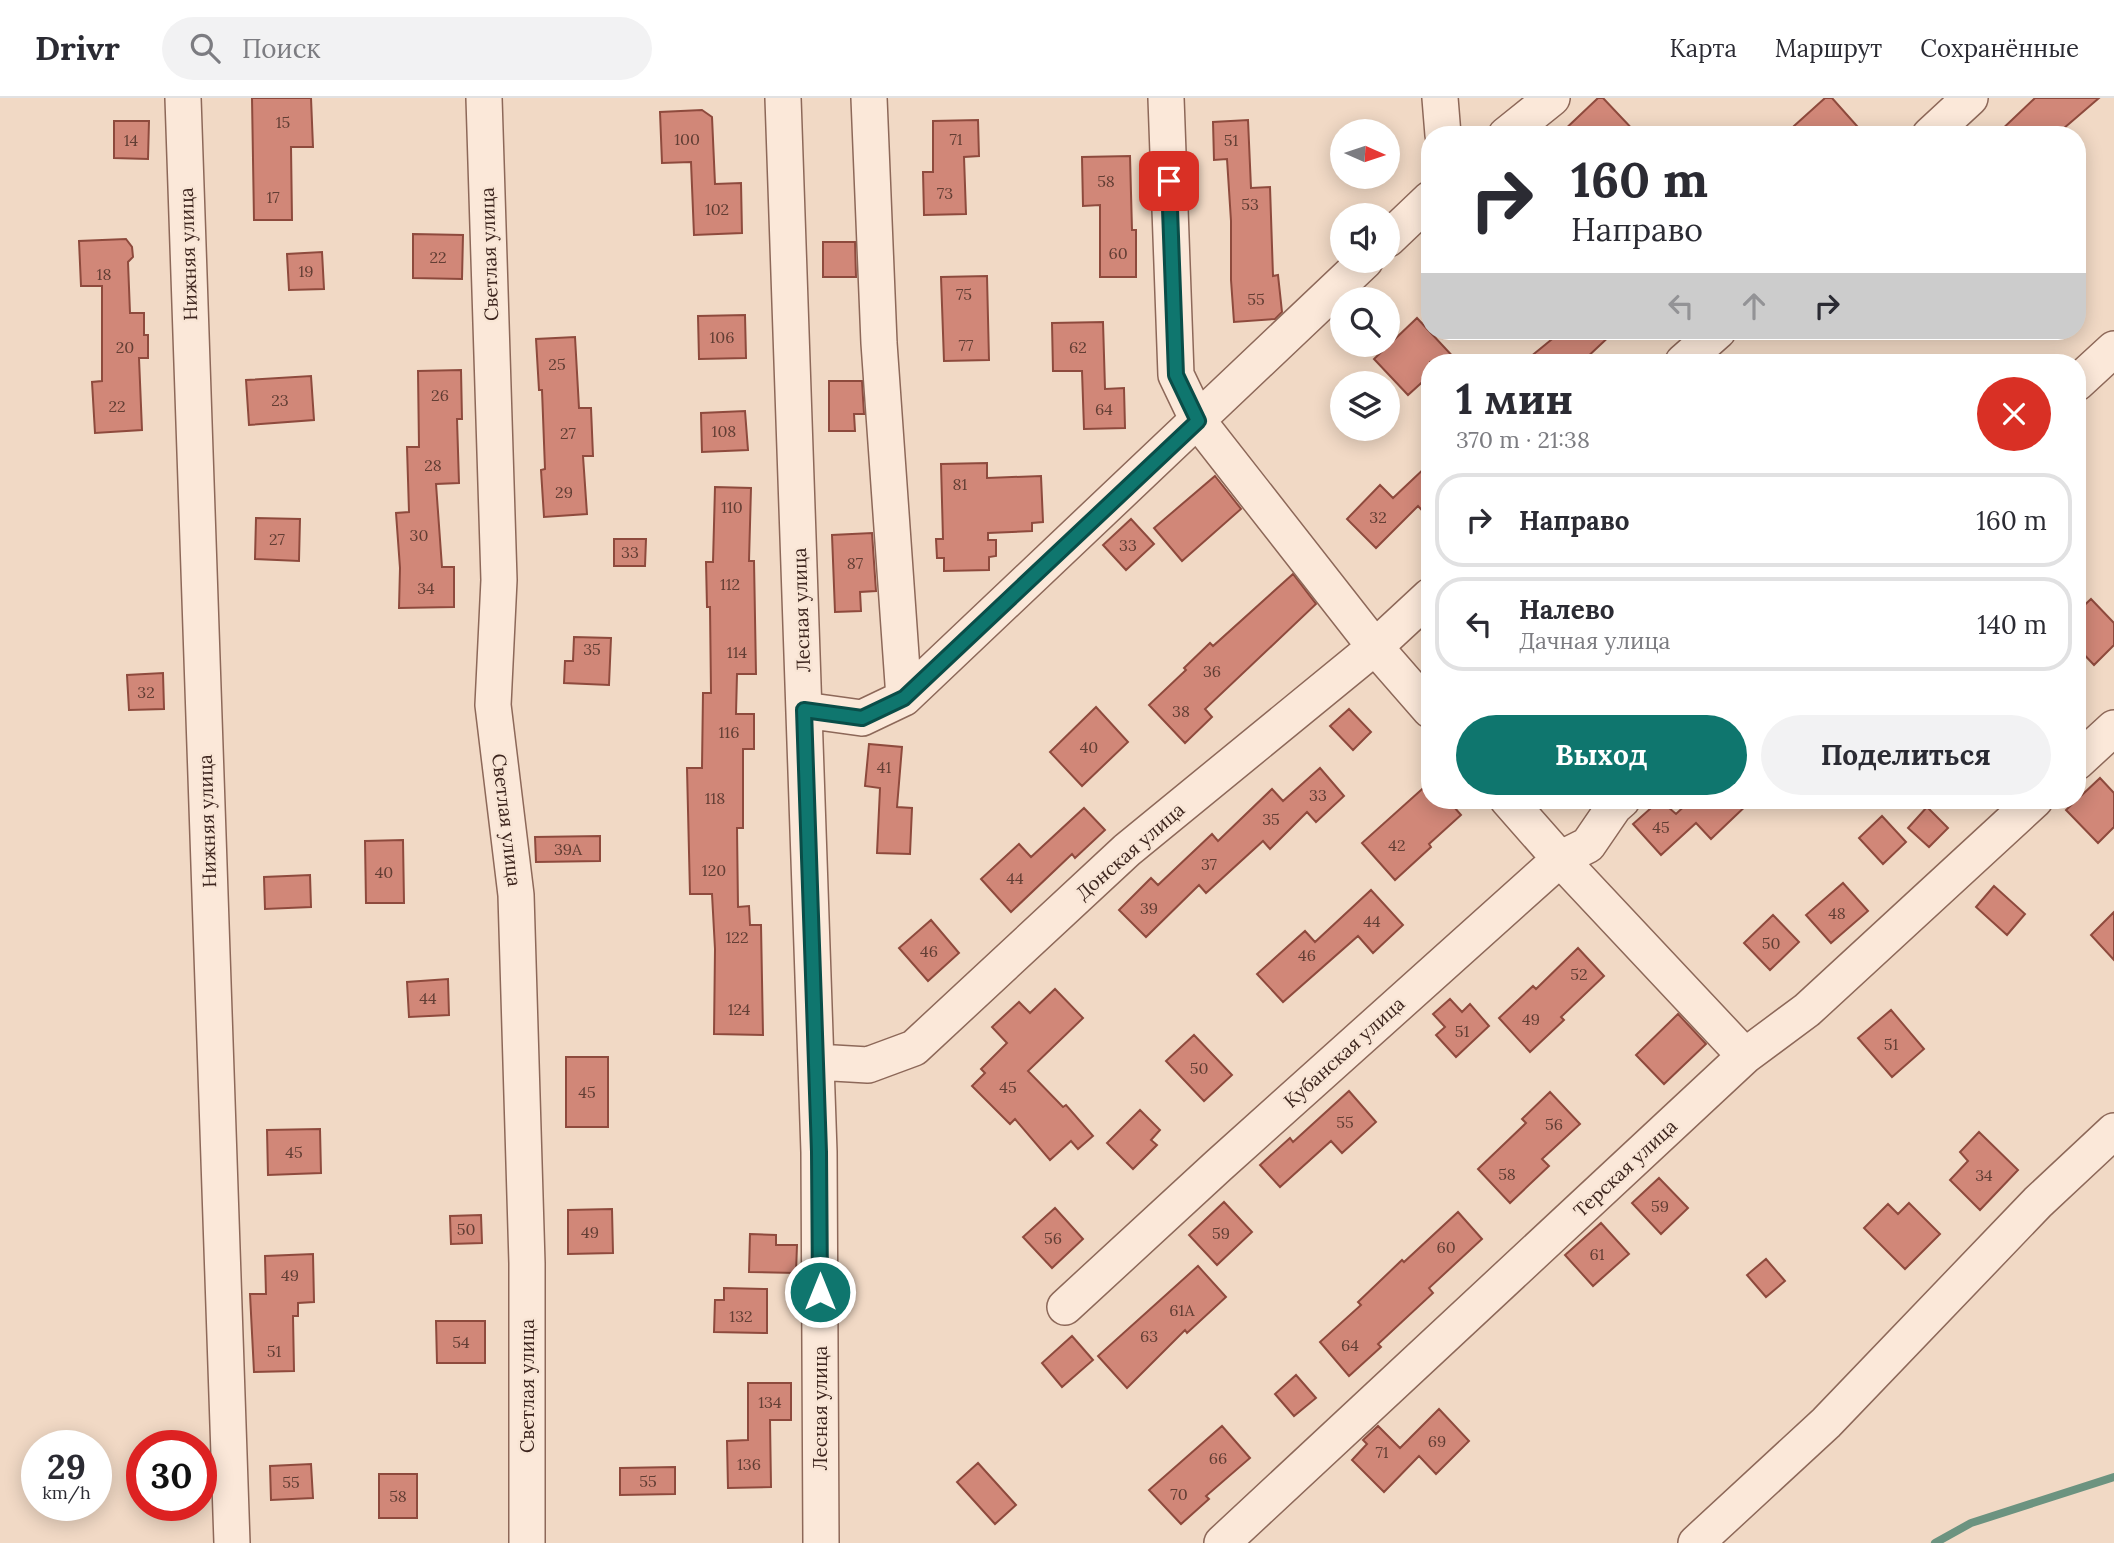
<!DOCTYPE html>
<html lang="ru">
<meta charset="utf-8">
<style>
body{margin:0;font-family:Lora,serif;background:#f2f2f3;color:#2b2b33;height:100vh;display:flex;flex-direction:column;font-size:26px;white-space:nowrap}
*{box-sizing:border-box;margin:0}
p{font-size:23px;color:#7c7c81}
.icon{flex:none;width:38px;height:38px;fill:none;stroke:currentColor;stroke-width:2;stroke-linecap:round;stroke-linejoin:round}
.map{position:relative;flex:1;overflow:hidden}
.sheet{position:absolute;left:1421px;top:256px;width:665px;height:455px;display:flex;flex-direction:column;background:#fff;border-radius:28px;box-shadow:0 4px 18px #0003}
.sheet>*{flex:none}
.hud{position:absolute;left:1421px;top:28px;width:665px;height:214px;border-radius:28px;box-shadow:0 4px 18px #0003;background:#fff;color:#2b2b33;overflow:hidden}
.needle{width:46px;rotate:93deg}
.fabs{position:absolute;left:1330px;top:21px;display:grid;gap:14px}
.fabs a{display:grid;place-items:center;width:70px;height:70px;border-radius:50%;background:#fff;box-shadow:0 4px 18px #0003;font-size:35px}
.speed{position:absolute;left:21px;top:1332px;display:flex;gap:14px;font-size:35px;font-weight:700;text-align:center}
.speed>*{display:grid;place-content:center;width:91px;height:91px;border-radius:50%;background:#fff;box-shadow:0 4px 18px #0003;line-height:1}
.speed small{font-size:18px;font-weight:400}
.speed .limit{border:10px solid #d22;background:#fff;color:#111}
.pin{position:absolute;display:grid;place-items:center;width:60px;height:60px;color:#fff;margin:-30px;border-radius:14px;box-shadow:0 4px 10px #0006}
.me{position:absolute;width:77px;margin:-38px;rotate:0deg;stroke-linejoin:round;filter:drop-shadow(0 0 5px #0008)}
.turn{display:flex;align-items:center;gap:24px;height:147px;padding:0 35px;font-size:32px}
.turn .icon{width:91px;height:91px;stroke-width:2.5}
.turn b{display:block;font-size:49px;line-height:60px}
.lanes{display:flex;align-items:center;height:66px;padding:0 35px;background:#0003;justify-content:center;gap:35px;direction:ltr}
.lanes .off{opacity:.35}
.round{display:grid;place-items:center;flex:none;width:74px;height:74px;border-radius:37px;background:#f2f2f3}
.head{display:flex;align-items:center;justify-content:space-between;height:119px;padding:0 35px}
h1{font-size:42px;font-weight:700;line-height:52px}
.action{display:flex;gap:14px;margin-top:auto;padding:14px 35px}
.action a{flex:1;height:80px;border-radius:42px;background:#0f766e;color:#fff;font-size:28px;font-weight:700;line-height:80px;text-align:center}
.action a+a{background:#f2f2f3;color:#2b2b33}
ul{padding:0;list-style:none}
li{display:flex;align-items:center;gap:21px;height:94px;margin:0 14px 10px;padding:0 21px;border:4px solid #e1e1e2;border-radius:28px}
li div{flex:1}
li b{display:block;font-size:26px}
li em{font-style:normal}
header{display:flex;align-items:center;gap:42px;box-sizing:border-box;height:98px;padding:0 35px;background:#fff;border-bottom:2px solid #e1e1e2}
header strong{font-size:33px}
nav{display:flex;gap:38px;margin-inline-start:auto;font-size:24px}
.search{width:490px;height:63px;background:#f2f2f3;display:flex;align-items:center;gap:18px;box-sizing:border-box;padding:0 24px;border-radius:38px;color:#7c7c81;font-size:26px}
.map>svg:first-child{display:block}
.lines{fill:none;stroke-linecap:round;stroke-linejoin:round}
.stream{stroke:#6c9380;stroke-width:8}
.building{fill:#d18778;stroke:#8e4a3d;stroke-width:2}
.minor-casing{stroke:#8d6859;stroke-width:38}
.minor{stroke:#fbe8d9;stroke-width:35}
.route-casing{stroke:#0a4d48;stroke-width:18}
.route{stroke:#0f766e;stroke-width:12}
.labels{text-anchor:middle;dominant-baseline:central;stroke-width:5;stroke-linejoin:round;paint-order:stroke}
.number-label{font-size:16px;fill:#623e34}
.street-label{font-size:19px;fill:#3d251e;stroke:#f8e5d5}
</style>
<header>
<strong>Drivr</strong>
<div class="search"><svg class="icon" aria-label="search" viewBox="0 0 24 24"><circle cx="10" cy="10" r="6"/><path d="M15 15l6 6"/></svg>Поиск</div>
<nav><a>Карта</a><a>Маршрут</a><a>Сохранённые</a></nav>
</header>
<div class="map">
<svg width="2114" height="1445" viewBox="0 0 2114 1445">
<rect width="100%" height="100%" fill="#f1d9c5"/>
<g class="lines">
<path class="stream" d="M1935 1445 1971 1425 2114 1379"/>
</g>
<path class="building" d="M252 0H311L313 49H291L292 122H254Z
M1598 0H1603L1638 37H1559Z
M1825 0H1832L1865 37H1784Z
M2035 0H2099L2056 37H1996Z
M702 12 712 19 715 86 741 85 742 135 694 137 691 64 662 65 660 14Z
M978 22 979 58 964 59 966 116 924 117 923 74H933V23Z
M1248 22 1251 90 1270 89 1273 178 1278 177 1282 214 1275 221 1234 224 1231 182V123L1227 61 1214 62 1213 24Z
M114 23H149L148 61 114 60Z
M1130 58 1132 132H1136V179H1100V107L1083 108 1082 59Z
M413 136 463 137 462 181 413 180Z
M126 141 132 149 133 159 128 164 130 215H144V237H148V260H139L142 332 95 335 92 284 102 283V188H81L79 143Z
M823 144H855L856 179H823Z
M322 154 324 191 289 192 287 156Z
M987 178 989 262 944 263 941 179Z
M745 217 746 260 699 261 698 218Z
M1417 220 1458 264H1430V277L1408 297 1374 261Z
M1103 224 1105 291 1124 290 1125 330 1084 331 1082 273H1053L1052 225Z
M1562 233H1615L1582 264H1524Z
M575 239 579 310H591L593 358H583L587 416 544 419 541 372 545 371 542 292H539L536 241Z
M461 272 462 321H457L459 385 436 386 442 469H454V509L399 510 400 470 396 415 409 414 407 349H419L418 273Z
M311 278 314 322 249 327 246 282Z
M829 283H862L864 316H854L855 333H829Z
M745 313 748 352 702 354 701 315Z
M987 365V380L1041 378 1043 424 1032 425V433L988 435V442H996V458L989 459V472L944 473V460H937L936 441H943L941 366Z
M1430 365V421L1418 408 1376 450 1347 421 1380 387 1393 400Z
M1215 378 1241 411 1182 463 1154 430Z
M715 389 751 390 749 463H754L756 576H737L736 616H754V651H743V730H737L738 809 749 808 750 827H761L763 937 714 936 715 851 712 796H690L687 670H702L703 595H711L710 509H707L706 464H713Z
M256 420 300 421 299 463 255 461Z
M1131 421 1154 446 1126 472 1103 447Z
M872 435 876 493 860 494 861 513 835 514 832 437Z
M614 441H646L645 468H614Z
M1293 476 1316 506 1205 611 1212 619 1185 645 1149 607 1186 572 1184 570 1210 545 1213 548Z
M2091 501 2114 525V547L2094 567 2077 549V514Z
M574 539 611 540 609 587 564 585 565 563H573Z
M163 575 164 611 129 612 127 577Z
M1096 609 1128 644 1082 688 1050 654Z
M1349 611 1371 634 1353 652 1330 628Z
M869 646 902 649 897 709 912 710 910 756 877 755 880 690 865 688Z
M1320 670 1344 698 1316 724 1307 714 1270 751 1263 743 1206 795 1199 787 1146 839 1119 812 1151 780 1158 787 1212 736 1218 743 1272 691 1283 703Z
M2100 680 2114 695V729L2098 745 2066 712Z
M1430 684V702H1448L1461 717 1429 746 1431 749 1395 782 1362 745Z
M1660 702 1676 716 1691 702H1752L1711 741 1696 725 1661 757 1633 726Z
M1927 709 1948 730 1929 749 1908 730Z
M1084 710 1105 732 1075 760 1072 756 1011 814 981 781 1019 746 1031 759Z
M1882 718 1906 744 1883 766 1859 740Z
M600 738V763L536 764 535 739Z
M403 742 404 805H366L365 743Z
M310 777 311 809 265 811 264 779Z
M1843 785 1868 813 1831 845 1806 817Z
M1994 788 2025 816 2007 837 1976 809Z
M1371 792 1403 827 1373 855 1358 838 1283 904 1257 876 1305 833 1315 844Z
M2114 814V862L2091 837Z
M1773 817 1799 844 1770 872 1744 845Z
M931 822 959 855 928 883 899 850Z
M1578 850 1604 878 1561 919 1564 922 1530 954 1499 920 1533 888 1536 891Z
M448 881 449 917 409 919 407 884Z
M1055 891 1083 920 1028 973 1063 1009 1066 1007 1093 1038 1078 1051 1071 1043 1050 1062 1015 1021 1010 1026 972 988 985 975 981 971 1007 945 992 929 1019 904 1030 915Z
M1450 901 1462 914 1470 906 1489 928 1456 959 1436 937 1445 929 1433 916Z
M1891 912 1924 951 1892 979 1858 940Z
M1678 916 1706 946 1664 986 1636 957Z
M1194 937 1232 977 1204 1003 1166 963Z
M566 959H608V1029H566Z
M1349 993 1376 1024 1342 1055 1331 1043 1280 1089 1260 1067 1290 1040 1293 1044Z
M1550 994 1580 1026 1542 1061 1549 1068 1510 1105 1478 1071 1526 1025 1522 1021Z
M1140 1012 1160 1032 1151 1042 1157 1047 1133 1071 1107 1045Z
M320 1031 321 1075 268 1077 267 1032Z
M1979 1034 2018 1072 1980 1112 1950 1082 1968 1063 1960 1054Z
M1659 1080 1688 1110 1661 1136 1632 1105Z
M1224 1104 1252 1134 1217 1167 1189 1137Z
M1909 1105 1940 1136 1905 1171 1864 1130 1888 1106 1898 1116Z
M1055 1110 1083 1141 1052 1170 1023 1139Z
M612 1111 613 1155 568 1156V1112Z
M1458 1114 1482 1141 1429 1190 1433 1195 1378 1246 1381 1249 1349 1278 1320 1244 1361 1207 1358 1204 1402 1162 1404 1164Z
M481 1117 482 1145 451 1146 450 1118Z
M1601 1125 1629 1156 1593 1188 1565 1157Z
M750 1136 776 1137V1147H797L796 1175 749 1174Z
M313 1156 314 1204 298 1205V1218H293L294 1273 254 1274 250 1196H266L265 1158Z
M1766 1161 1785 1183 1766 1199 1747 1177Z
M1198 1168 1226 1199 1187 1235 1185 1232 1127 1290 1098 1258Z
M724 1190 767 1191V1235L714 1234 715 1202H724Z
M436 1223H485V1265H437Z
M1072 1238 1093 1262 1062 1289 1042 1265Z
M1296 1277 1316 1300 1294 1318 1275 1296Z
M748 1285H791V1322H770L771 1389 728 1390 727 1343 748 1342Z
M1439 1311 1469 1343 1436 1376 1419 1358 1384 1394 1352 1362 1367 1346 1363 1342 1378 1328 1400 1350Z
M1222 1328 1250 1360 1206 1398 1209 1401 1181 1426 1149 1392Z
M978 1365 1016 1407 995 1426 957 1384Z
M311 1366 313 1400 271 1402 270 1368Z
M675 1369V1396L620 1397V1370Z
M379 1376H417V1420H379Z"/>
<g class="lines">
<defs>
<path id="minor" d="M183 0 232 1445
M484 0 499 482 493 607 516 797 527 1165V1445
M783 0 819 1054 821 1445
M869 0 879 245 904 600
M1166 0 1176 277 1198 323 1375 549 1430 612
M1440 0 1443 37
M1506 37 1552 0
M1930 37 1970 0
M1388 141 1430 101
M1683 264 1718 233
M2077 285 2114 251
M804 612 862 620 904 600 1365 163
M2077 664 2114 630
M1508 702 1560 761 1745 958
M816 964 868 967 914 950 1127 752 1375 549 1430 498
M1065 1209 1218 1068 1560 761 1588 747 1614 709 1622 702
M1222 1445 1745 958 1807 912 2035 702
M1696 1445 1826 1325 2038 1104 2114 1033"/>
</defs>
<use href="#minor" class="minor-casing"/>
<use href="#minor" class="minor"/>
</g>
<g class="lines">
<defs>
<path id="route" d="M820 1194 819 1054 804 612 862 620 904 600 1198 323 1176 277 1169 83"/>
</defs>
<use href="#route" class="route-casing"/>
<use href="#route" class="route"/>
</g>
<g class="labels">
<g class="number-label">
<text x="283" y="24">15</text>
<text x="687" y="41">100</text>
<text x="956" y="41">71</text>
<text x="131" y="42">14</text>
<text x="1231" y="42">51</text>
<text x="1106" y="83">58</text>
<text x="945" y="95">73</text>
<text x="273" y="99">17</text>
<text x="1250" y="106">53</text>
<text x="717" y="111">102</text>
<text x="1118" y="155">60</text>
<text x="438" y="159">22</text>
<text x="306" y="173">19</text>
<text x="104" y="176">18</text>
<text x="964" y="196">75</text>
<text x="1256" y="201">55</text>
<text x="722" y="239">106</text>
<text x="966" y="247">77</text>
<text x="125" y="249">20</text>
<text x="1078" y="249">62</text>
<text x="557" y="266">25</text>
<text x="440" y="297">26</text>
<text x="280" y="302">23</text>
<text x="117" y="308">22</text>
<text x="1104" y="311">64</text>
<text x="724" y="333">108</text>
<text x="568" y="335">27</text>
<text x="433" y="367">28</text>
<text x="960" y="386">81</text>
<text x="564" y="394">29</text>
<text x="732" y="409">110</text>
<text x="1378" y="419">32</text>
<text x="419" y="437">30</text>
<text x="277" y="441">27</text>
<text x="1128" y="447">33</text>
<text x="630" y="454">33</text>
<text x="855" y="465">87</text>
<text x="730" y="486">112</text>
<text x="426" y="490">34</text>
<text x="592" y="551">35</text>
<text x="737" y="554">114</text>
<text x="1212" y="573">36</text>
<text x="146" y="594">32</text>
<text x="1181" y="613">38</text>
<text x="729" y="634">116</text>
<text x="1089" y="649">40</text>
<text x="884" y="669">41</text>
<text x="1318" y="697">33</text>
<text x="715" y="700">118</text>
<text x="1271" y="721">35</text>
<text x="1661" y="729">45</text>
<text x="1397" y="747">42</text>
<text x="568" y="751">39А</text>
<text x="1209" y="766">37</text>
<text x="714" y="772">120</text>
<text x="384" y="774">40</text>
<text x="1015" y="780">44</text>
<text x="1149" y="810">39</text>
<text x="1837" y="815">48</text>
<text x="1372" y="823">44</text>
<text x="737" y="839">122</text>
<text x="1771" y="845">50</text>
<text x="929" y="853">46</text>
<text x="1307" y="857">46</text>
<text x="1579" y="876">52</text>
<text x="428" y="900">44</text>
<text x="739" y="911">124</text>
<text x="1531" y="921">49</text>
<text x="1462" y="933">51</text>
<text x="1891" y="946">51</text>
<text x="1199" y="970">50</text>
<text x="1008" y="989">45</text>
<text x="587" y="994">45</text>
<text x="1345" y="1024">55</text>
<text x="1554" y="1026">56</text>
<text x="294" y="1054">45</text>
<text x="1507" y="1076">58</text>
<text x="1984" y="1077">34</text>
<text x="1660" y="1108">59</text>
<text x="466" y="1131">50</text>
<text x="590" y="1134">49</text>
<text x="1221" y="1135">59</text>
<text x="1053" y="1140">56</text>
<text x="1446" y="1149">60</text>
<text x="1597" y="1156">61</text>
<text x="290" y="1177">49</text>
<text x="1182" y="1212">61А</text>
<text x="741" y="1218">132</text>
<text x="1149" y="1238">63</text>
<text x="461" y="1244">54</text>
<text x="1350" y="1247">64</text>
<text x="274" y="1253">51</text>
<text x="770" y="1304">134</text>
<text x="1437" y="1343">69</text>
<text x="1382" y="1354">71</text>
<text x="1218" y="1360">66</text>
<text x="749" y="1366">136</text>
<text x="648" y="1383">55</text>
<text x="291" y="1384">55</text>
<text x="1179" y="1396">70</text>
<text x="398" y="1398">58</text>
</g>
<g class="street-label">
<text transform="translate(188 156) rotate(-92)">Нижняя улица</text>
<text transform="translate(489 156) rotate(-92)">Светлая улица</text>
<text transform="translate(801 512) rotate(-92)">Лесная улица</text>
<text transform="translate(507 722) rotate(83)">Светлая улица</text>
<text transform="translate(207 723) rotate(-92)">Нижняя улица</text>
<text transform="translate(1130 753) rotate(-41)">Донская улица</text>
<text transform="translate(1344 954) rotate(-42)">Кубанская улица</text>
<text transform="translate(1625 1070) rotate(-43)">Терская улица</text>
<text transform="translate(527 1288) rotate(-90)">Светлая улица</text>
<text transform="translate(820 1310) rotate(-90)">Лесная улица</text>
</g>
</g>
</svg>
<div class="fabs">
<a><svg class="needle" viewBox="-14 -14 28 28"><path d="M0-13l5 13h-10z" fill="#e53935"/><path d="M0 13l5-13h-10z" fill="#7c7c81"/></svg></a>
<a><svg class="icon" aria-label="sound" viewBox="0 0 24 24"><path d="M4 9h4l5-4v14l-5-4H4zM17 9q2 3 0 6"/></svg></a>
<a><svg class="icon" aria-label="search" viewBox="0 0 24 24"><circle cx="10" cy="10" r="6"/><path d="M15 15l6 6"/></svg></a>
<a><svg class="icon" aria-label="layers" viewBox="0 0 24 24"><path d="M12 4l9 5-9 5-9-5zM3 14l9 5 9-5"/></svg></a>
</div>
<div class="speed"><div>29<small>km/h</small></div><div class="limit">30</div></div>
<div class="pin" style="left:1169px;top:83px;background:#d93025"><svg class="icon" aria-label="arrive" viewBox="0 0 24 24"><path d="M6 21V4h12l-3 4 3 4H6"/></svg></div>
<svg class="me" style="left:820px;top:1194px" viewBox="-20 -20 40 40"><circle r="17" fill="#0f766e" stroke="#fff" stroke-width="3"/><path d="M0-11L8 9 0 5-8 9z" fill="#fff"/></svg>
<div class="hud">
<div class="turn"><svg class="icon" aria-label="right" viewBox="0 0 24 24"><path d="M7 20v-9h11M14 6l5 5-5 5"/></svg><div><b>160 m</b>Направо</div></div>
<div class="lanes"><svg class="icon off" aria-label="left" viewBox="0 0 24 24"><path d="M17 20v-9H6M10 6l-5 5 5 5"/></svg><svg class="icon off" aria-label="ahead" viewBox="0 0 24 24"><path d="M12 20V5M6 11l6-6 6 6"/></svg><svg class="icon" aria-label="right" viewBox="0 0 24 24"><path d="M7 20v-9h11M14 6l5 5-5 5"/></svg></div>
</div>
<section class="sheet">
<div class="head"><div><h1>1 мин</h1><p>370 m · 21:38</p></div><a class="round" style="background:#d93025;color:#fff"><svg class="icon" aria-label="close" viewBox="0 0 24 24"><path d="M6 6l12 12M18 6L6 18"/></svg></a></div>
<ul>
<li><svg class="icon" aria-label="right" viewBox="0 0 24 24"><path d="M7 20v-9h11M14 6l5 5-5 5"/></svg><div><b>Направо</b></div><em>160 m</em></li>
<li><svg class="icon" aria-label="left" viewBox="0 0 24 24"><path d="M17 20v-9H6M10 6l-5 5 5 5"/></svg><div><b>Налево</b><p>Дачная улица</p></div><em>140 m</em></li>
</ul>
<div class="action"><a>Выход</a><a>Поделиться</a></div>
</section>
</div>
